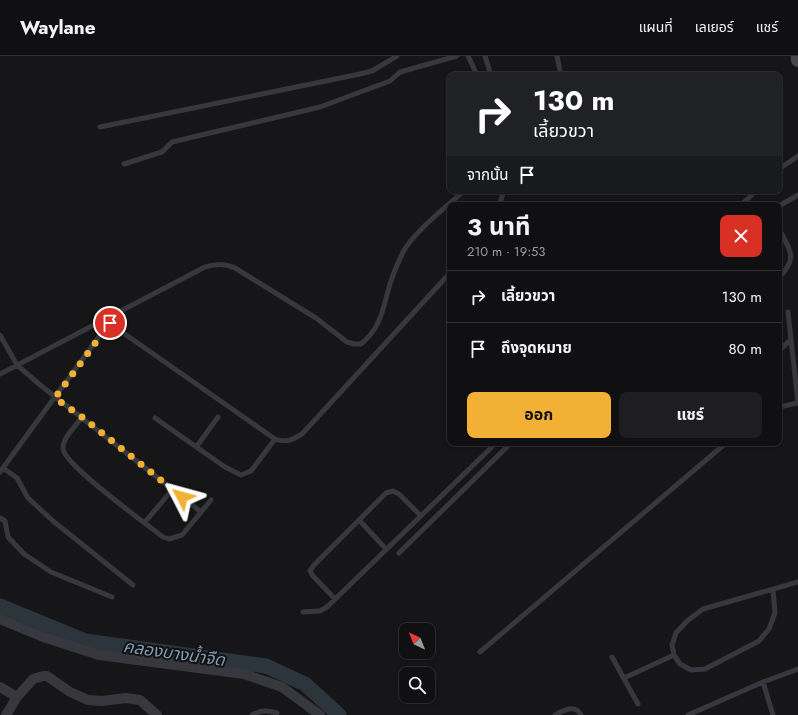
<!DOCTYPE html>
<html lang="th">
<meta charset="utf-8">
<style>
body{margin:0;font-family:Jost,"Noto Sans Thai",sans-serif;background:#1e1e20;color:#f1f3f6;height:100vh;display:flex;flex-direction:column;font-size:15px;white-space:nowrap}
*{box-sizing:border-box;margin:0}
p{font-size:13px;color:#9c9d9f}
.icon{flex:none;width:22px;height:22px;fill:none;stroke:currentColor;stroke-width:2;stroke-linecap:round;stroke-linejoin:round}
.map{position:relative;flex:1;overflow:hidden}
.side{position:absolute;left:447px;top:146px;width:335px;height:244px;display:flex;flex-direction:column;background:#101012;border-radius:8px;box-shadow:0 2px 6px #0003,0 0 0 1px #303032}
.side>*{flex:none}
.banner{position:absolute;left:447px;top:16px;width:335px;height:122px;border-radius:8px;box-shadow:0 2px 6px #0003,0 0 0 1px #303032;background:#202124;color:#fff;overflow:hidden}
.needle{width:26px;rotate:317deg}
.controls{position:absolute;left:399px;top:567px;display:grid;gap:8px}
.controls a{display:grid;place-items:center;width:36px;height:36px;border-radius:8px;background:#101012;box-shadow:0 2px 6px #0003,0 0 0 1px #303032;font-size:20px}
.pin{position:absolute;display:grid;place-items:center;width:34px;height:34px;color:#fff;margin:-17px;border:2px solid #fff;border-radius:50%;box-shadow:0 1px 4px #0007}
.me{position:absolute;width:44px;margin:-22px;rotate:309deg;stroke-linejoin:round;filter:drop-shadow(0 0 3px #0008)}
.turn{display:flex;align-items:center;gap:14px;height:84px;padding:0 20px;font-size:18px}
.turn .icon{width:52px;height:52px;stroke-width:2.5}
.turn b{display:block;font-size:28px;line-height:34px}
.then{display:flex;align-items:center;height:38px;padding:0 20px;background:#0003;gap:8px;font-size:15px}
.round{display:grid;place-items:center;flex:none;width:42px;height:42px;border-radius:8px;background:#1e1e20}
.headline{display:flex;align-items:center;justify-content:space-between;height:68px;padding:0 20px}
h1{font-size:24px;font-weight:700;line-height:30px}
.primary-button{display:flex;gap:8px;margin-top:auto;padding:8px 20px}
.primary-button a{flex:1;height:46px;border-radius:8px;background:#f2b134;color:#111;font-size:16px;font-weight:700;line-height:46px;text-align:center}
.primary-button a+a{background:#1e1e20;color:#f1f3f6}
ul{padding:0;list-style:none}
li{display:flex;align-items:center;gap:12px;height:52px;padding:0 20px;border-top:1px solid #303032}
li div{flex:1}
li b{display:block;font-size:15px}
li em{font-style:normal}
header{display:flex;align-items:center;gap:24px;box-sizing:border-box;height:56px;padding:0 20px;background:#101012;border-bottom:1px solid #303032}
header strong{font-size:19px}
nav{display:flex;gap:22px;margin-inline-start:auto;font-size:14px}
.map>svg:first-child{display:block}
.lines{fill:none;stroke-linecap:round;stroke-linejoin:round}
.river{stroke:#2c353c;stroke-width:15}
.lane{stroke:#37383d;stroke-width:5}
.street{stroke:#37383d;stroke-width:10}
.secondary{stroke:#45474d;stroke-width:14}
.route{stroke:#f2b134;stroke-width:7;stroke-dasharray:0 12.6}
.labels{text-anchor:middle;dominant-baseline:central;stroke-width:4;stroke-linejoin:round;paint-order:stroke}
.water-label{font-size:17px;font-style:italic;fill:#7f9bb3;stroke:#111113}
</style>
<header>
<strong>Waylane</strong>
<nav><a>แผนที่</a><a>เลเยอร์</a><a>แชร์</a></nav>
</header>
<div class="map">
<svg width="798" height="659" viewBox="0 0 798 659">
<rect width="100%" height="100%" fill="#161618"/>
<g class="lines">
<path class="river" d="M0 550 85 585 266 610 305 628 339 659"/>
<path class="lane" d="M468 0 477 19
M485 0 491 19
M552 19 558 17 560 15 557 0
M100 71 360 18 372 15 397 0
M124 108 162 96 172 86 320 51 390 25 400 16 457 0
M779 113 798 100
M499 149 504 135
M741 149 756 135
M779 150 798 139
M779 173C791 196 798 201 779 222
M0 279 17 309 39 328 201 456
M779 295 791 283
M0 318 205 211C216 208 224 207 235 212L316 262 347 286 354 288H361C383 270 383 249 391 225 394 215 399 205 403 196 415 175 446 151 464 135
M779 351 798 347 788 256
M82 361C76 370 63 381 63 392 62 408 147 468 163 481L169 483 182 479 211 444
M155 362 225 411 241 419 251 415 275 383
M197 390 218 361
M3 412 17 422 28 442 53 465 133 529
M0 416 109 267 275 383C287 387 292 384 302 378L450 217
M0 462 5 465 8 481 24 498 51 516 112 541
M359 464 386 493
M145 466 173 433
M399 497 511 387
M773 534 775 557 769 573 759 585 705 613 691 614 680 608 674 599 672 589 676 577 687 565 703 553 798 526
M335 543 313 520 310 515 314 509 386 437 393 435 399 438 421 460
M303 556 320 555 327 551 496 387
M480 596 726 387
M612 601 638 648
M624 622 674 599
M763 626 773 659
M252 659C261 654 267 654 277 657
M555 659C564 654 575 648 581 659
M688 659 763 626 798 613"/>
<path class="street" d="M0 563 43 581 99 599 244 618 282 631 320 659
M0 631 17 641 33 623 43 620H47L70 636 88 644 102 645 126 642 140 644 157 659
M6 659 17 641"/>
<path class="secondary" d="M798 0V4"/>
</g>
<g class="lines">
<path class="route" d="M110 267 55 342 82 361 182 441"/>
</g>
<g class="labels">
<g class="water-label">
<text transform="translate(174 597) rotate(8)">คลองบางน้ำจืด</text>
</g>
</g>
</svg>
<div class="controls">
<a><svg class="needle" viewBox="-14 -14 28 28"><path d="M0-13l5 13h-10z" fill="#e53935"/><path d="M0 13l5-13h-10z" fill="#9c9d9f"/></svg></a>
<a><svg class="icon" aria-label="search" viewBox="0 0 24 24"><circle cx="10" cy="10" r="6"/><path d="M15 15l6 6"/></svg></a>
</div>
<div class="pin" style="left:110px;top:267px;background:#d93025"><svg class="icon" aria-label="arrive" viewBox="0 0 24 24"><path d="M6 21V4h12l-3 4 3 4H6"/></svg></div>
<svg class="me" style="left:182px;top:441px" viewBox="-20 -20 40 40"><path d="M0-17L14 15 0 8-14 15z" fill="#f2b134" stroke="#fff" stroke-width="4"/></svg>
<div class="banner">
<div class="turn"><svg class="icon" aria-label="right" viewBox="0 0 24 24"><path d="M7 20v-9h11M14 6l5 5-5 5"/></svg><div><b>130 m</b>เลี้ยวขวา</div></div>
<div class="then">จากนั้น<svg class="icon" aria-label="arrive" viewBox="0 0 24 24"><path d="M6 21V4h12l-3 4 3 4H6"/></svg></div>
</div>
<section class="side">
<div class="headline"><div><h1>3 นาที</h1><p>210 m · 19:53</p></div><a class="round" style="background:#d93025;color:#fff"><svg class="icon" aria-label="close" viewBox="0 0 24 24"><path d="M6 6l12 12M18 6L6 18"/></svg></a></div>
<ul>
<li><svg class="icon" aria-label="right" viewBox="0 0 24 24"><path d="M7 20v-9h11M14 6l5 5-5 5"/></svg><div><b>เลี้ยวขวา</b></div><em>130 m</em></li>
<li><svg class="icon" aria-label="arrive" viewBox="0 0 24 24"><path d="M6 21V4h12l-3 4 3 4H6"/></svg><div><b>ถึงจุดหมาย</b></div><em>80 m</em></li>
</ul>
<div class="primary-button"><a>ออก</a><a>แชร์</a></div>
</section>
</div>
